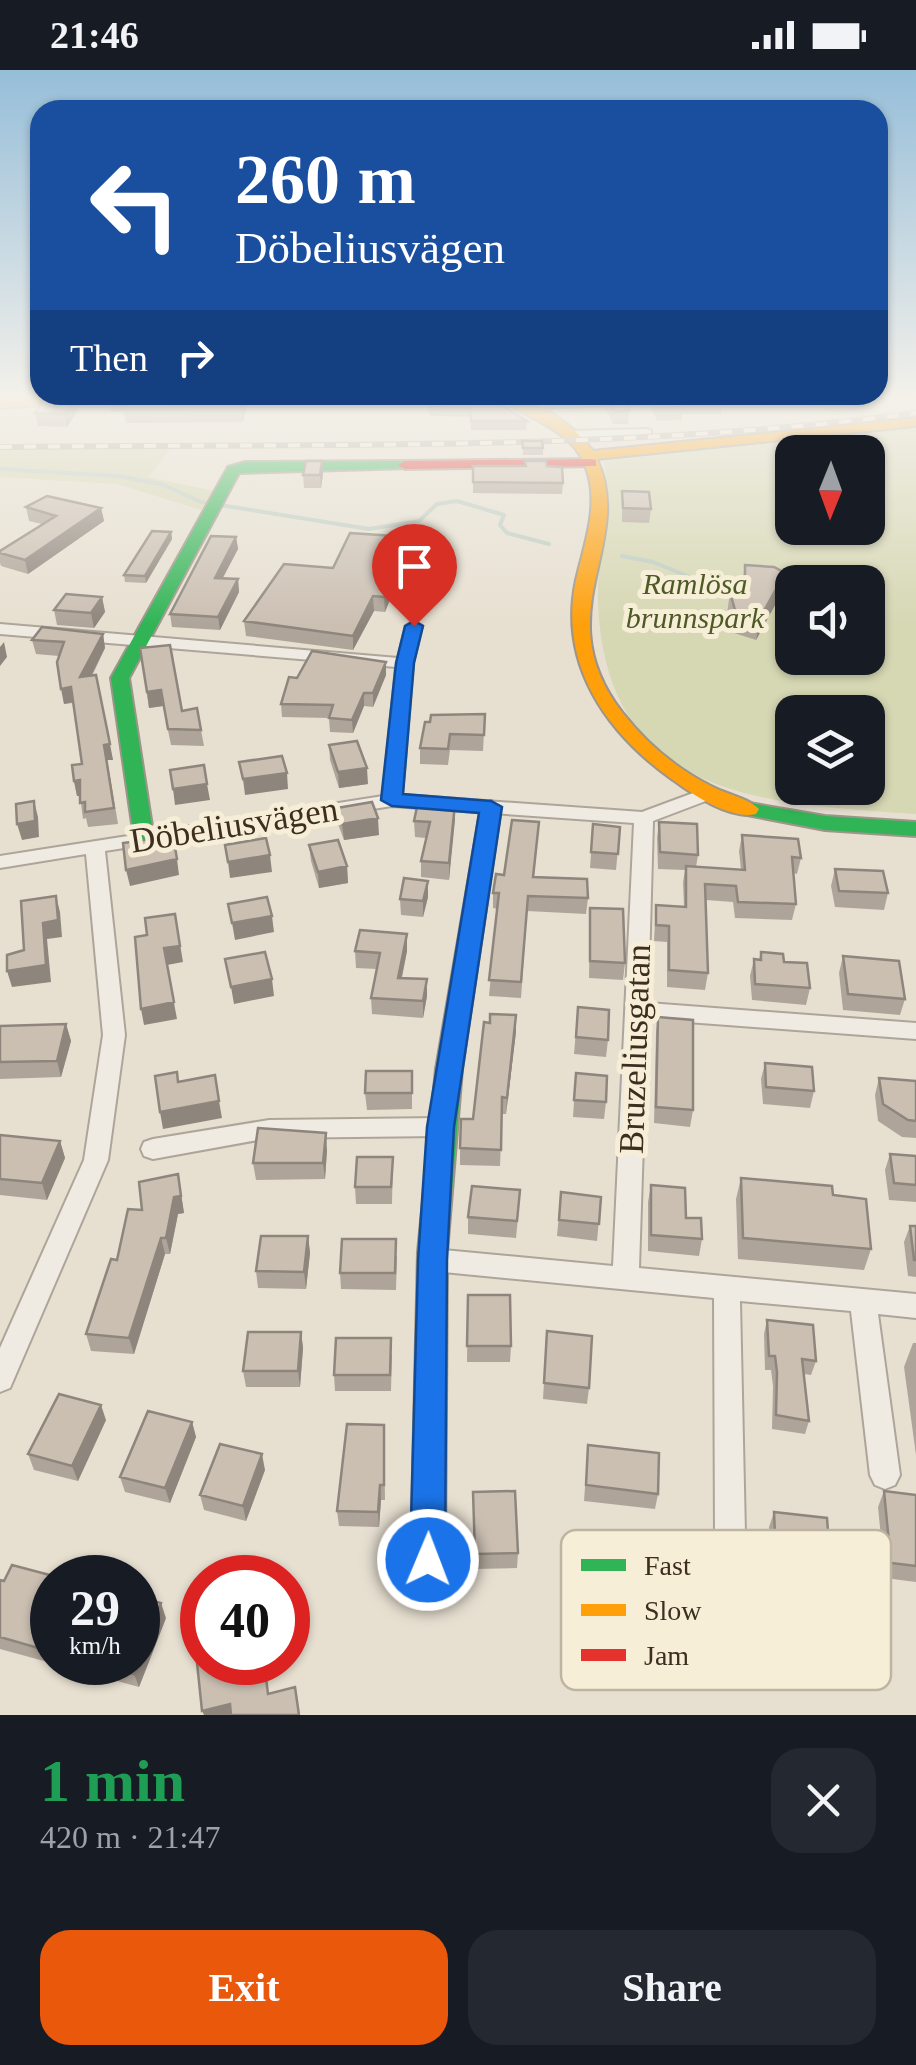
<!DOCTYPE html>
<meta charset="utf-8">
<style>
body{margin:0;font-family:"Times New Roman",serif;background:#242831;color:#f1f3f6;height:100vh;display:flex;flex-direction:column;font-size:38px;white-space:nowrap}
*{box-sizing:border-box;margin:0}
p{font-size:32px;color:#9ea1a6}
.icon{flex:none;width:55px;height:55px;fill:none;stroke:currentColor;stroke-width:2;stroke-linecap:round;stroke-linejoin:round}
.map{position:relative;height:1645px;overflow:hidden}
.drawer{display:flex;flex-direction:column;background:#171b24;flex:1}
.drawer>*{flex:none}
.banner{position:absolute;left:30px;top:30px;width:858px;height:305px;border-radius:30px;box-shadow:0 2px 8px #0004;background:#1a4fa0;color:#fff;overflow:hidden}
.needle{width:65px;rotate:181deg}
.tools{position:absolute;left:775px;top:365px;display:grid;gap:20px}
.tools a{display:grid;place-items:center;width:110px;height:110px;border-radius:20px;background:#171b24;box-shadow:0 2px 8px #0004;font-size:50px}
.speed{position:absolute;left:30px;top:1485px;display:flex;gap:20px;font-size:50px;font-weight:700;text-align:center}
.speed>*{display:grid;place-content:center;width:130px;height:130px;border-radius:50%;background:#171b24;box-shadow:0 2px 8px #0004;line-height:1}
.speed small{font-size:25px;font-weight:400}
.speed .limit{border:15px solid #d22;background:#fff;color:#111}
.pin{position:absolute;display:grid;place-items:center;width:85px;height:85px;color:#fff;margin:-102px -42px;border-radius:50% 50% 50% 0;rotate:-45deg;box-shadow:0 0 10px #0007}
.pin .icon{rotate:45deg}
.me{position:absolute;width:110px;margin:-55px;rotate:1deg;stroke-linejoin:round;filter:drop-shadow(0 0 8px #0008)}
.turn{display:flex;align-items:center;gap:35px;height:210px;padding:0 40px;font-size:45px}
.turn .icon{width:130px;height:130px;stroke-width:2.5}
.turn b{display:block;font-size:70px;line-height:85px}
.then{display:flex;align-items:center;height:95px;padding:0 40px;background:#0003;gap:20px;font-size:38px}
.round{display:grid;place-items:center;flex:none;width:105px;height:105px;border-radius:30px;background:#242831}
.summary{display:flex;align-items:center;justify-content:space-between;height:170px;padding:0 40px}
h1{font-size:60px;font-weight:600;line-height:75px;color:#1e9e55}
.cta{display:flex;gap:20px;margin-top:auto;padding:20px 40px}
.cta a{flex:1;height:115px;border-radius:30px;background:#ea580c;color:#fff;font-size:40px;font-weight:600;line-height:115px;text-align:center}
.cta a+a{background:#242831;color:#f1f3f6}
.status{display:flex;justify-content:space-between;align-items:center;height:70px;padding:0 50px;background:#171b24;direction:ltr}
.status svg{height:28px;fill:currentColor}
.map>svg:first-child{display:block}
.green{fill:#d6d7b3;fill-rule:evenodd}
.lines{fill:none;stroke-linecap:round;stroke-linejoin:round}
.stream{stroke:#bcccc2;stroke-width:4}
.street-casing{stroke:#ada599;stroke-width:4}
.fast-casing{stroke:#9c958a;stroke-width:4}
.slow-casing{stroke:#9c958a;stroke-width:4}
.jam-casing{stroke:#9c958a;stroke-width:4}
.street{fill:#efebe3;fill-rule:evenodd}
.fast{fill:#30b455;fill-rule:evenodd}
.slow{fill:#ff9f0a;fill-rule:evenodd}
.jam{fill:#e5322d;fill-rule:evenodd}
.rail-casing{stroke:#afaaa2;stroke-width:6}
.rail{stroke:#f7eed8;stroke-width:4;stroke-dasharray:12;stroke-linecap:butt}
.wall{fill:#afa499}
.shaded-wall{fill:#8e867d}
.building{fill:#cbbfb2;stroke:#8e867d;stroke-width:2.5}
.route{fill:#1a73e8;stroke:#114b97;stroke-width:2.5}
.labels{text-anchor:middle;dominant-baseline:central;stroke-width:10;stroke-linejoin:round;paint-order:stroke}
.far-park-label{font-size:30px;font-style:italic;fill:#4d5a26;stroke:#f7eed8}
.street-label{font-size:35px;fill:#3d2e20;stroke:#f7eed8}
.key{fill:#f7eed8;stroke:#bfb4a1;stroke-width:2.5}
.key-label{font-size:28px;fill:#3d2e20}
</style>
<div class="status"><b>21:46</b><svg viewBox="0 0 49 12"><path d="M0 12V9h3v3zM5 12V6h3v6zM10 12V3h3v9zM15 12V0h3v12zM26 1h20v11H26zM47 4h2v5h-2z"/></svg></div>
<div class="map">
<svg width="916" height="1645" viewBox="0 0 916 1645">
<rect width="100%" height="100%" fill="#e7e0d1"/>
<path class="green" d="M760 326H916V335L837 342Z
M916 355V744C762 733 607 730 598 534 596 483 612 446 604 391ZM792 382H868V458H792ZM792 512H868V588H792ZM792 642H868V718H792Z
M172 377 148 407 214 421 201 440 117 414 0 407V379Z"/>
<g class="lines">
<path class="stream" d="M0 399 118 406 161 414 201 432 369 459 419 451 437 434 457 431 504 445 500 455 507 463 549 474
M622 486 653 492 702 512"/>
<defs>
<path id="street" d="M656 326H739L733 330 522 339 516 335 522 331Z
M647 359 651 360V366L568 369 562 365 568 361Z
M414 551 422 556 413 593 402 725 642 742 704 719 713 725 711 729 653 751 648 933 916 953V969L647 949 639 1198 916 1224V1248L878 1244 900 1405 895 1415 885 1419 875 1415 870 1405 851 1241 740 1231 745 1464 741 1475 730 1479 719 1475 715 1464 714 1228 433 1201 424 1198 420 1190 424 1182 433 1179 613 1196 634 753 392 736 105 781 125 965 108 1090 10 1318 0 1322V1278L84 1090 103 965 86 784 0 798V786L383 726 396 597 0 564V554L398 588 406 556Z
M440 1048 448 1050 452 1057 448 1064 440 1066 269 1068 153 1089 144 1086 141 1079 144 1072 153 1069 269 1050Z"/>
<path id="fast" d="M405 391 412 395 410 398 239 403 129 608 154 769 143 776 135 774 111 608 228 397 245 392Z
M749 733 825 746 916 752V766L825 760 742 744 739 739 742 734Z
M449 989 458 992 462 999 447 1182 445 1490 440 1502 428 1507 416 1502 411 1490 418 1182 436 999 440 992Z"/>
<path id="slow" d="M72 326H143L136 330 0 338V330Z
M498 326C533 325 573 354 593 381L916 348V356L597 389C636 475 545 542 622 642 646 673 677 699 711 716 726 724 748 728 759 739L756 744C731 750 693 725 673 710 606 663 558 594 576 510 584 475 598 439 588 404 575 357 530 353 498 326Z"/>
<path id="jam" d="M591 389 596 390V396L405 399 398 395 405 391Z
M491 731 501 737 462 999 458 1006 449 1009 440 1006 436 999 481 737Z"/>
</defs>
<use href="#street" class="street-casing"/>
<use href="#fast" class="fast-casing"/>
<use href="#slow" class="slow-casing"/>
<use href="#jam" class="jam-casing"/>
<use href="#street" class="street"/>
<use href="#fast" class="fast"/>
<use href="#slow" class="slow"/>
<use href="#jam" class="jam"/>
<defs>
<path id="rail" d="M0 377C305 373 613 383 916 343"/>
</defs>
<use href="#rail" class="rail-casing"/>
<use href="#rail" class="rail"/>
</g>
<path class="wall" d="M109 326H249L243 352 126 353 124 342H111Z
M425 326H487L527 351 526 360H471L470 347 430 346Z
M607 326 629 341 628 354H613L606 339Z
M652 326 722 331 721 344H682V350L657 351 651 337Z
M79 338 67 357 38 356 35 343Z
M522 371 543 378V385H523Z
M473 396H547L563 413 562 424 473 423Z
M323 404 321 418H304L303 405Z
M622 421 651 439 649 453 622 452Z
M26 437 101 438 104 451 28 504 1 496 0 493V481L42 454 29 451Z
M816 458H857L855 472 821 474Z
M171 462 172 469 146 513 125 512 124 505Z
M236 467 238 479 223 508 238 509 239 522 220 560 172 557 170 544Z
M409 467 408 498H403L385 542 374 541 353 580 246 566 244 551 333 498Z
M745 495 785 503 781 524 756 570 731 562 727 544 730 522 743 508Z
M102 527 105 542 94 558 57 555 54 540Z
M103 564 105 578 92 606 113 690H107L118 754 88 757 86 748 83 749 80 726H77L74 711 82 694 73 633 64 634 59 586 36 584 32 570Z
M140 578 182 641 201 660 204 676 171 675 163 636 149 638Z
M386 592V605L373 637 364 636 353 663 330 662 329 648 282 647 281 634 297 608Z
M485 644 483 681 450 680 448 695 420 694V678L430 652Z
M329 675 368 714 339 718 330 690Z
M455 734 449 810 421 807V791L426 768 415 767 414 751Z
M337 738 379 765 344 770 338 754Z
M539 752 534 807 588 828 586 844 527 841 521 928 489 926 497 839 493 838V823Z
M659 752 698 785 696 797 741 800 739 781 742 765 801 788 797 804 793 803 796 834 792 850 735 848 733 832 706 830 708 903 705 920 667 917V872L654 871 656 835 684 837 683 812 685 800 658 799 657 768Z
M593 754 620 757 616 800 590 798Z
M309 775 347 796 348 813 319 818 311 791Z
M835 799 888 823 884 840 835 837 831 816Z
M428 811V827L423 847 401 845 400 829Z
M590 838 625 893 623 910 589 908Z
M407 864V881L402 908 427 926 423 948 372 944 371 928 377 899 356 898 355 881Z
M761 882 784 892 810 918 806 935 752 930 750 906 754 889 759 890Z
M843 886 905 929 900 945 843 940 839 903Z
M578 937 608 970 606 987 574 984Z
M658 947 693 1040 690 1057 654 1053 656 963Z
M66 954 71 971 61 1007 0 1009V956Z
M516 962 506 1044H502L500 1096 460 1095V1078Z
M765 993 814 1021 810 1038 763 1034 761 1009Z
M412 1001V1039L367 1040 365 1023Z
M576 1003 606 1032 604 1049 573 1047Z
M879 1008 916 1011V1068L902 1067 878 1051 875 1025Z
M0 1065 60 1071 65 1088 47 1130 0 1125Z
M327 1080 325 1109 256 1110 253 1093Z
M890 1084 916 1086V1132L889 1130 885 1100Z
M393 1087 392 1134H356L355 1117Z
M178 1104 184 1143 178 1144 170 1184H165L134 1284 91 1281 86 1264 142 1140Z
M741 1108 833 1125 871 1179 864 1200 738 1189 736 1129Z
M651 1115 686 1148 702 1169 699 1186 648 1181V1132Z
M561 1122 601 1127 597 1171 557 1166Z
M519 1137 516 1168 468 1164V1147Z
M910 1156H916V1207L908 1206 904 1172Z
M308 1166 310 1183 306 1219 258 1218 256 1201Z
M397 1186 396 1220 341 1219 340 1203Z
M468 1225 511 1276 510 1292H467Z
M767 1250 816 1291 811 1305 804 1304 809 1351 805 1364 772 1359 773 1316 771 1300H765L764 1264Z
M547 1261 589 1318 587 1334 543 1329Z
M301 1262 303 1278 300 1317H246L243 1301Z
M913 1273H916V1385L904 1297Z
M392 1284 391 1321H335L334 1305Z
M106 1350 78 1411 34 1400 28 1384Z
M192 1352 196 1367 170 1433 125 1422 120 1407Z
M384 1355 385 1430H381L379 1457 339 1456 337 1441Z
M588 1375 658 1424 655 1439 584 1431Z
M265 1400 246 1451 204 1440 200 1425Z
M884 1421 916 1425V1512L885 1508 878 1437Z
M473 1437 518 1483 517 1498 475 1499Z
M774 1442 839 1539 833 1553 773 1546 769 1457Z
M591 1466 667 1521 663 1536 587 1526Z
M52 1508V1592H138L166 1548 139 1617 0 1579V1510Z"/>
<path class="shaded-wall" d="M77 326 79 338 67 357 64 344Z
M244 326H249L243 352 241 338Z
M322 391 323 404 321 418 320 405Z
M101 438 104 451 28 504 25 490Z
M171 462 172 469 146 513 145 506Z
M236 467 238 479 216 520 215 508Z
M402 484 403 498 385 542 384 527Z
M785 503 781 524 756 570 760 548Z
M238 509 239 522 220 560 218 547Z
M373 526 374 541 353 580V566Z
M102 527 105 542 94 558 91 543Z
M103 564 105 578 83 622 80 607Z
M4 572 7 587 0 596V577Z
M386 592V605L373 637V623Z
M71 617 74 632 64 634 61 619Z
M161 620 163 636 149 638 147 622Z
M364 623V636L353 663 352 650Z
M110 674 113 690H107L118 754 104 675Z
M367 698 368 714 339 718 338 702Z
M287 703 288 719 245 725 243 709Z
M80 710 83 726H77L74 711Z
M207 714 210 730 175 735 173 719Z
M34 731 38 747 39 767 22 770 17 754Z
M455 734V750L449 810V793Z
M378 748 379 765 344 770 342 754Z
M270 785 272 802 230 808 228 792Z
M177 789 179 805 130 816 126 800Z
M347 796 348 813 319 818 318 802Z
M428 811V827L423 847V831Z
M56 826 60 842 62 867 47 869 51 912 12 917 7 901 46 895 43 853Z
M175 844 183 892 167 895 177 949 144 955 141 939 164 878Z
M272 846 274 862 235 870 232 853Z
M407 864V881L398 924V908Z
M272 909 274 926 234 934 231 917Z
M427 909V926L423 948V931Z
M516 945V962L506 1044 507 1028Z
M66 954 71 971 61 1007 57 991Z
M219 1031 222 1048 163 1059 160 1042Z
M326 1063 327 1080 325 1109 323 1093Z
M60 1071 65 1088 47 1130 42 1113Z
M178 1104 184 1143 178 1144 170 1184 166 1168Z
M308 1166 310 1183 306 1219 304 1202Z
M161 1168 165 1184 134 1284 129 1268Z
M301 1262 303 1278 300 1317 298 1301Z
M101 1335 106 1350 78 1411 72 1396Z
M192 1352 196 1367 170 1433 165 1418Z
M262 1384 265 1400 246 1451 243 1436Z
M380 1415 381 1430 379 1457 378 1442Z
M161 1533 166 1548 139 1617 134 1604Z
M230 1634 233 1645H204L202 1641Z"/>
<path class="building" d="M76 326 64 344 35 343 46 327Z
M109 326H244L241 338 123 339 131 328H109Z
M427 326H487L527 351H471L470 338 429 337Z
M607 326H628L629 341H614Z
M653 326H720L722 331H680L683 337 658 338Z
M522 371H542L543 378H523Z
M306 391H322L320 405H303Z
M525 391H546L547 396 562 397 563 413 473 412V396H526Z
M622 421 649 422 651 439 623 438Z
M47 426 101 438 25 490 0 483V481L56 446 26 437Z
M822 458H858L823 461Z
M152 461 171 462 145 506 124 505Z
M350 463 409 467 408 484H402L384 527 373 526 353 566 244 551 284 494 333 498Z
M211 466 236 467 215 508 238 509 218 547 170 544Z
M745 495 774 497 785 503 760 548 735 540 730 522 745 506Z
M66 524 102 527 91 543 54 540Z
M42 557 103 564 80 607 96 605 110 674 104 675 114 738 85 742V732L80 733V710L74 711 72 695 82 694 71 617 61 619 57 592 64 572 32 570Z
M170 575 182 641 197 638 201 660 168 659 161 620 147 622 140 578Z
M312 581 386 592 373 623H364L352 650 329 648 333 635 281 634 289 607 297 608Z
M485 644 484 665 450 664 448 679 420 678 425 652H430L431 645Z
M357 671 367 698 338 702 329 675Z
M282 686 287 703 243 709 239 692Z
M204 695 207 714 173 719 170 700Z
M34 731 35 751 17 754 16 734Z
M372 732 378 748 342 754 337 738Z
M418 732 455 734 449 793 421 791 430 752 414 751Z
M512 750 539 752 533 807 587 809 588 828 528 826 521 912 489 910 499 823H493L496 804 504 805Z
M659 752 697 754 698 785 660 782Z
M593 754 620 757 618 784 591 782Z
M742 765 798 769 801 788 792 787 796 834 738 832 736 816 705 814 708 903 669 900V856L656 855V835L686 837V796L745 800Z
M173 766 177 789 126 800 123 773Z
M266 768 270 785 228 792 225 775Z
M338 770 347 796 318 802 309 775Z
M835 799 883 801 888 823 839 821Z
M404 808 428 811 423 831 400 829Z
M56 826 58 850 43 853 46 895 7 901V885L24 880 21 831Z
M267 827 272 846 232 853 228 834Z
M590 838 623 839 625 893 590 891Z
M175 844 180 876 164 878 174 932 141 939 135 867 147 865 145 848Z
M360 860 407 864 398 908 427 909 423 931 371 928 380 883 355 881Z
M265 882 272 909 231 917 225 889Z
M761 882 783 884 784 892 807 893 810 918 755 914 754 889 761 890Z
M843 886 899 891 905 929 848 924Z
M578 937 609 940 608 970 576 967Z
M490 944 516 945 507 1028 502 1027 501 1080 460 1078 461 1049H473L484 952 490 953Z
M658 947 693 950V1040L656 1037Z
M66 954 57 991 0 992V956Z
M765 993 812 997 814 1021 766 1017Z
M366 1001H412V1023H365Z
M177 1002 178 1012 215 1005 219 1031 160 1042 155 1006Z
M576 1003 607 1006 606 1032 574 1030Z
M879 1008 916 1011V1051L908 1050 883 1034Z
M258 1058 326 1063 323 1093H253Z
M0 1065 60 1071 42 1113 0 1109Z
M890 1084 916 1086V1115L894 1113Z
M357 1087H393L391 1117H355Z
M178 1104 181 1126 174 1127 166 1168H161L129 1268 86 1264 111 1189 117 1190 128 1139 142 1140 139 1112Z
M741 1108 832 1116 833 1125 866 1129 871 1179 743 1168Z
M651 1115 685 1118 686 1148H701L702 1169 651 1165Z
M472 1116 520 1120 517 1151 468 1147Z
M561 1122 601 1127 599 1154 559 1150Z
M910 1156H916V1190H914Z
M261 1166H308L304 1202 256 1201Z
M342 1169H396L395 1203H340Z
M468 1225H510L511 1276H467Z
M767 1250 813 1255 816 1291 802 1289 809 1351 776 1345 777 1302 775 1286H769Z
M547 1261 592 1266 589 1318 544 1313Z
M248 1262H301L298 1301H243Z
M336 1268H391L390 1305H334Z
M59 1324 101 1335 72 1396 28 1384Z
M148 1341 192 1352 165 1418 120 1407Z
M347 1354 384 1355V1415H380L378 1442 337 1441Z
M220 1374 262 1384 243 1436 200 1425Z
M588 1375 659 1383 658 1424 586 1415Z
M515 1421 518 1483 475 1484 473 1422Z
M884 1421 916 1425V1496L891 1493Z
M774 1442 827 1448 831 1500 836 1501 839 1539 778 1531Z
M12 1495 61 1508H52V1582L0 1567V1510L4 1511Z
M138 1527 161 1533 134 1604 93 1592H138Z
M202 1552V1592H264L268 1624 295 1617 299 1645H231L230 1634 202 1641 193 1554Z"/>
<linearGradient id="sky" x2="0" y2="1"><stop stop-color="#96bed9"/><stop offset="0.59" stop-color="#f4f1ea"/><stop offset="1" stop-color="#f4f1ea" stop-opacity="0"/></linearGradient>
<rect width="916" height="556" fill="url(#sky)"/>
<path class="route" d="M414 551 423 556 414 593 403 724 491 731 502 737 454 1057 447 1190 445 1490 440 1502 428 1507 415 1502 410 1490 418 1190 427 1057 479 743 392 736 381 730 396 593 405 556Z"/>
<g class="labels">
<g class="far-park-label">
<text x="695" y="513">Ramlösa<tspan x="695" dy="34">brunnspark</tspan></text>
</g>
<g class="street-label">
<text transform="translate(234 755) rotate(-9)">Döbeliusvägen</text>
<text transform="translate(635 979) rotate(-88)">Bruzeliusgatan</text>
</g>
</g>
<rect x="561" y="1460" width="330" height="160" rx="15" class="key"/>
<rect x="581" y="1489" width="45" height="12" fill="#30b455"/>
<rect x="581" y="1534" width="45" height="12" fill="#ff9f0a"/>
<rect x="581" y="1579" width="45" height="12" fill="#e5322d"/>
<g class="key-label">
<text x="644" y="1505">Fast</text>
<text x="644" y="1550">Slow</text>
<text x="644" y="1595">Jam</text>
</g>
</svg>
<div class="tools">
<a><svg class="needle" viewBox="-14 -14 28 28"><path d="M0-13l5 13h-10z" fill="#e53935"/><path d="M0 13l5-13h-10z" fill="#9ea1a6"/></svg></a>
<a><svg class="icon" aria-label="sound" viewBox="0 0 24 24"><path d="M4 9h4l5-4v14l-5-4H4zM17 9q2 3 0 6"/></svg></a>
<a><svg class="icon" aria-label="layers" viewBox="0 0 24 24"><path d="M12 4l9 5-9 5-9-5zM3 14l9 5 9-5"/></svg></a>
</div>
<div class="speed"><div>29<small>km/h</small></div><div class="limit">40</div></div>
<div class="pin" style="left:414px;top:556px;background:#d93025"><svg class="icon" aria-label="arrive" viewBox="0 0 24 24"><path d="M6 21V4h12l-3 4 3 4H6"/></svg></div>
<svg class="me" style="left:428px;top:1490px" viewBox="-20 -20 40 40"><circle r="17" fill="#1a73e8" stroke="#fff" stroke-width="3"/><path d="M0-11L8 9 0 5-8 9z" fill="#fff"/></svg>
<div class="banner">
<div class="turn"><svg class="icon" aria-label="left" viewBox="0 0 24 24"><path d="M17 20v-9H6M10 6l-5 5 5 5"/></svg><div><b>260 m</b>Döbeliusvägen</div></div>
<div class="then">Then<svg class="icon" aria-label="right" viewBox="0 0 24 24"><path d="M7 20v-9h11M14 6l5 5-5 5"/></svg></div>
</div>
</div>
<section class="drawer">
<div class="summary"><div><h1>1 min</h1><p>420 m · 21:47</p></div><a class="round"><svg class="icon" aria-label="close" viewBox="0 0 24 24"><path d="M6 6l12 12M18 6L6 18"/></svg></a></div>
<div class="cta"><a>Exit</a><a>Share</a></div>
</section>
